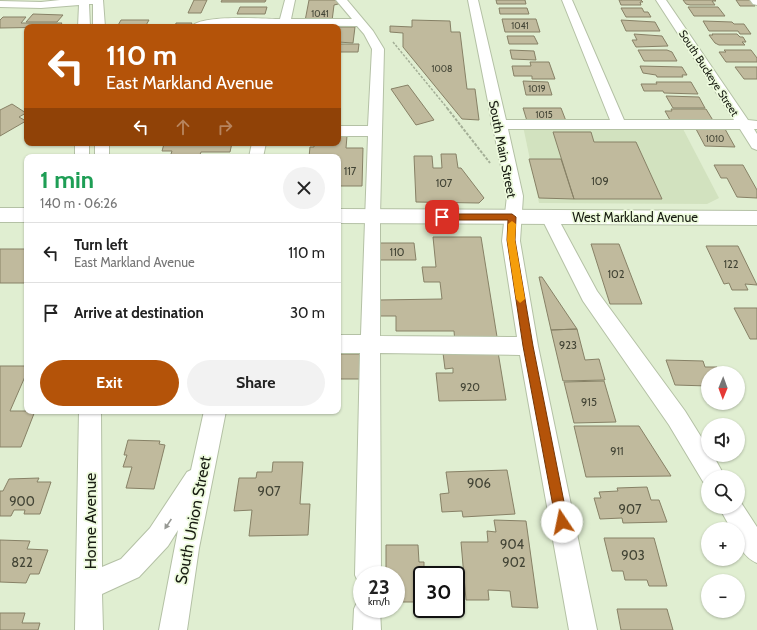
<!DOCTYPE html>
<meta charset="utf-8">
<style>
body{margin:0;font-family:Cabin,sans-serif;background:#f2f2f2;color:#222;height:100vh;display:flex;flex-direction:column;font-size:15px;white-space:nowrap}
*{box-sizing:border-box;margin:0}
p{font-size:13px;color:#767676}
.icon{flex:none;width:22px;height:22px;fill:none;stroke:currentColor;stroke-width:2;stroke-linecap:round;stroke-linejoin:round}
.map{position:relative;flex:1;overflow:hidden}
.drawer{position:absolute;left:24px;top:154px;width:317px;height:260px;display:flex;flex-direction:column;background:#fff;border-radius:8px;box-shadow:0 1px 3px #0004}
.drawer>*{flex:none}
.hud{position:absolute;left:24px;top:24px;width:317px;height:122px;border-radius:8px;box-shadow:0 1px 3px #0004;background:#b45309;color:#fff;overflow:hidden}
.needle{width:26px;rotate:181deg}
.controls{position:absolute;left:701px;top:366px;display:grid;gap:8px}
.controls a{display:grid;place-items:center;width:44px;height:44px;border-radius:50%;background:#fff;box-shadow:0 1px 3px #0004;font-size:20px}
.speed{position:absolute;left:353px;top:566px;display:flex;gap:8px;font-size:20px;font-weight:700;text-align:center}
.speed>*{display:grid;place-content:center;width:52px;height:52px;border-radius:50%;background:#fff;box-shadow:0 1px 3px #0004;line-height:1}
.speed small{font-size:10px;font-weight:400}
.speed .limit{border:2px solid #111;border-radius:6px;background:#fff;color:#111}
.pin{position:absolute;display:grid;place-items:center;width:34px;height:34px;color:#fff;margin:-17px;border-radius:8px;box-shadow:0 2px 6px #0006}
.me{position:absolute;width:44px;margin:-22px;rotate:349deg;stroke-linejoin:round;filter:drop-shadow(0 0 3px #0008)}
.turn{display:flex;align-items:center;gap:14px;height:84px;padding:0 16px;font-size:18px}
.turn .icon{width:52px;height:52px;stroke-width:2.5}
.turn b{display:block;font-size:28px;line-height:34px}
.lanes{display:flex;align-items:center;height:38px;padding:0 16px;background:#0003;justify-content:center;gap:20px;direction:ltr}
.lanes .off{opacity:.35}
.round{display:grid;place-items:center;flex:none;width:42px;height:42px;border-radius:21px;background:#f2f2f2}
.overview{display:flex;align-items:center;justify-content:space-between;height:68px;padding:0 16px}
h1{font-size:24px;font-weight:700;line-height:30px;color:#1e9e55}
.primary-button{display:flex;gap:8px;margin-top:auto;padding:8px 16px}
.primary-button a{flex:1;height:46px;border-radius:24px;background:#b45309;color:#fff;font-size:16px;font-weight:700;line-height:46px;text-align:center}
.primary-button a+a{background:#f2f2f2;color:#222}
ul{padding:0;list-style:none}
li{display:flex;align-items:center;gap:12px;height:60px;padding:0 16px;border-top:1px solid #e0e0e0}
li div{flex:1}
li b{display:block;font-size:15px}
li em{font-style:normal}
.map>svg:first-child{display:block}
.built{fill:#d2e2bf}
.building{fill:#c0ba9d;stroke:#878166}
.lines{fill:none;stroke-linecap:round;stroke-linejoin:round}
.minor-casing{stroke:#b4c1a5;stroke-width:2}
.major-casing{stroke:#b4c1a5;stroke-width:2}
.path-far1{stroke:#a4af97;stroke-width:1.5;stroke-dasharray:2.5 1.5;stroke-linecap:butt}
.path{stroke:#a4af97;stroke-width:2;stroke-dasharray:3 1.5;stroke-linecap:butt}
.minor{fill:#fff;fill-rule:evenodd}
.major{fill:#fff;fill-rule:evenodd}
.oneway{fill:#979994}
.route{fill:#b45309;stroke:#753606}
.slow{fill:#f59e0b}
.labels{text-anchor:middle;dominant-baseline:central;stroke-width:3.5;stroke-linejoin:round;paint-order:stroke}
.far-number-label{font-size:9px;fill:#424435}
.far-street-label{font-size:11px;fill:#181c12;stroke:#eefbde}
.number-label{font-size:11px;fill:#424435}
.street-label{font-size:13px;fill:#181c12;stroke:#eefbde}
.near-number-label{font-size:13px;fill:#424435}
.near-street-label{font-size:16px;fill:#181c12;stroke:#eefbde}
</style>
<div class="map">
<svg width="757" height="630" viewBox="0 0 757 630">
<rect width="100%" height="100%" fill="#e0eed1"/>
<path class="built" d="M523 126 682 127 719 198 707 204 539 203Z"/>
<path class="building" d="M194 0H207L201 13H188Z
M222 0H266L265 2H221Z
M309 0H340L342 3 334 5 332 21H305Z
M496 0H525L526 4H497Z
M619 0H641L643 2H640L641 5H621Z
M683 0H715L716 1H712L715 5H690L686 4Z
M736 0H750L755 6H740Z
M240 7H267L265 14H237Z
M688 7H718L725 16H694Z
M499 8H527L529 14H500Z
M621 8H642L644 12H648L651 17H626Z
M33 14 63 15 57 22H26Z
M3 17H26L21 23H62L59 27 0 28V20Z
M502 19H536L540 32H505Z
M121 20H149L145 27H117Z
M412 20 450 21 451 32H460L467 89H475L479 120 462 119 403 47V33L390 32V26L412 27Z
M621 20 655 22 660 31H626Z
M703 21 732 22 734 24H744L751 34H740L738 31H709Z
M176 23H192L190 27H175Z
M221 25H268V27H221Z
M338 27H355L353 43 338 42Z
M634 34 662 36 668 46 636 47 632 40H637Z
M712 34H737L740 37H743L746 42H742L745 45H719L715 43 709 35H713Z
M507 36H534L538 44H509Z
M338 44H359L358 52H338Z
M510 50 534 51 536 60 512 59Z
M638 50H667L672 52 677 61H644Z
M724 50H751L757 58V62H726L719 52H726Z
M530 62H549L555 79H532V76H514L512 66H531Z
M640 66 682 67 687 75H682L683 77H657L656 75 643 73Z
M735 67H757V79H744Z
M523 81 548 82 552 95H526Z
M656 82H691L698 94 664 93 663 91H644L641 84H657Z
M408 85 434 120 416 125 391 89Z
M666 96 699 97 705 108H673Z
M12 104 26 113 19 117 26 121 0 136V110Z
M523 108H561L566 121H527Z
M671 109H706L714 122 670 120 665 111H672Z
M696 129H725L735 147 705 146Z
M553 132H591L594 142H636L662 199H574Z
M338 136H347L346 148H363L362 186H338V157H309L310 147H314V143H338Z
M118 143H232L230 152H201L199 157H170L172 151H162L164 144Z
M441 154H456L458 168H461L484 198 479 203 416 202 414 156H432L433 168H442Z
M529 159H561L574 199 539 198Z
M714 165H743L757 190V198L737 197 727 178H721Z
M433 237H481L498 343H455L454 331H396V316H379V300L442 299 440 282H424L422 267H436Z
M379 243H414L416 260H379Z
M591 244H619L642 304H610Z
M706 246H738L757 285 745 284 748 290H732L729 283 724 284Z
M0 249H27V283H0Z
M539 277H542L577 329 551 330Z
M734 308H757V339H750Z
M577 329 585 360 599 359 605 380 563 381 551 330Z
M498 352 506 400 439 401 436 373H453V368L445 369 443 353Z
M338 354H361V379H338Z
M666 360 703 361 705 367H717L719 373H708V386L675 385Z
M0 366H27V372L10 411H35L21 447H0Z
M604 381 616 422 574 423 564 382Z
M574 426H639L671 476 586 477Z
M128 440 160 441 159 444 165 445 154 489 126 488 132 467H123L127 455H124Z
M273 462H303L300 504H310L308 535 249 536 252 510 234 511 239 478H256L257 472H272Z
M507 470 515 514 463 517 462 511 442 512 440 494 449 493 446 472Z
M39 478 37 482H51L40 514H24L25 510H14L11 516H0V491H3L9 479Z
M647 487 651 500H659L667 522 623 523 622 518 600 519 594 498H601L599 492 618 491 617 488Z
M494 520 526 521 538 608 512 607 510 591 488 590 489 600H466L461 542H488L487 531 496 532Z
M604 538H654L667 586H649L647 580H625L623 571H612Z
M0 540 30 541 27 549 48 550 39 574H30L26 583 0 582Z
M386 545H418L419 562H424V575H422L421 585 422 602H400L399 593H396V575H386Z
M617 609H667L673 630H621Z
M0 613H25L22 623H40L38 630H0Z"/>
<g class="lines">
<defs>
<path id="minor" d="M60 0H103L105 27H93V4H89L90 27H78L79 5 41 8 0 7V1L41 2Z
M285 0H295L291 19H352L336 0H347L373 31 384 49 380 216V336L517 337 502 241 507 196 493 127 491 124 492 122 468 0H478L506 120H610L562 0H572L624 120H734L656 0H666L748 120 757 121V129H754L757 134V150L752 148 740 129H508L523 196 520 241 538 346 597 630H569L520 355 380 353 381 575H362V585L359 584 355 575 360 353H338V335H361L368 136H338V126H368L372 49 364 34 357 26 211 25 207 27H191C201 14 263 19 280 19Z
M750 0H757V5L753 4Z
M75 143H89V157H75Z
M95 143H109V157H95Z
M252 143H266L263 157H249Z
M549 211 555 213 597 291 685 411 708 448V455H713L725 477H708V487L705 485 669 425 583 301 541 217 543 213Z
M79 411H101L102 567 121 559 150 528 187 472 191 470 204 411H226L199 548 187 630H159L178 530 168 546 139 577 102 594 103 630H75Z
M738 498 757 527V563C742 556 738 545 738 529H731L719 507H738Z
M362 598V609H380L381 630H353L354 609 358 600Z"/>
<path id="major" d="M0 208H27V222H0Z
M338 209 757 211V225L338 223Z"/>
</defs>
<use href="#minor" class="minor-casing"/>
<use href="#major" class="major-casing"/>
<path class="path-far1" d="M393 42 448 109"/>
<path class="path" d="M447 108 490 163"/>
<use href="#minor" class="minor"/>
<use href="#major" class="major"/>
</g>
<defs><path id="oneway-solid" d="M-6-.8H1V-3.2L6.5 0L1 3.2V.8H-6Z"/></defs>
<use class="oneway" href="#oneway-solid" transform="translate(168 524) rotate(124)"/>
<path class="route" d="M442 214H512L516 217 515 240 533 346 568 522 566 526 562 527 558 526 556 522 523 346 507 240 508 220H442L438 217Z"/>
<path class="slow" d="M512 221 516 224 515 240 525 299 520 303 516 299 507 240 508 224Z"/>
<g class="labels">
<g class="far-number-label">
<text x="320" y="13">1041</text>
<text x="520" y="25">1041</text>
<text x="442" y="68">1008</text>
<text x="537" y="88">1019</text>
<text x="544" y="114">1015</text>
<text x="715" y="138">1010</text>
</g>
<g class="far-street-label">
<text transform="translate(709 73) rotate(57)">South Buckeye Street</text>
</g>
<g class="number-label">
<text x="350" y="171">117</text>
<text x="600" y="181">109</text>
<text x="444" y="183">107</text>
<text x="397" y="252">110</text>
<text x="731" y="264">122</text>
<text x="616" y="274">102</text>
<text x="568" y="345">923</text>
<text x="470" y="387">920</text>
<text x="589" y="402">915</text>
<text x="617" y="451">911</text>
</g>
<g class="street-label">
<text transform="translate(503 149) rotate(79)">South Main Street</text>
<text x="635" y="217">West Markland Avenue</text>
</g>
<g class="near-number-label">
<text x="479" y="483">906</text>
<text x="269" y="491">907</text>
<text x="22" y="501">900</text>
<text x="630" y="509">907</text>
<text x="512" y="544">904</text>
<text x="633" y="555">903</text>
<text x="22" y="562">822</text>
<text x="514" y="562">902</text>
</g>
<g class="near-street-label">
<text transform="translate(193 520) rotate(-79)">South Union Street</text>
<text transform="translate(90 521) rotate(-90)">Home Avenue</text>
</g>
</g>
</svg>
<div class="controls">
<a><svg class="needle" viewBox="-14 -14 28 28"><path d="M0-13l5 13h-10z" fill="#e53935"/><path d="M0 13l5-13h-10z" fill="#767676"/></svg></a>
<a><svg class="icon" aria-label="sound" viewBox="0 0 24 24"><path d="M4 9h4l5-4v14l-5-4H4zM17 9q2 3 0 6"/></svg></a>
<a><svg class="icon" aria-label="search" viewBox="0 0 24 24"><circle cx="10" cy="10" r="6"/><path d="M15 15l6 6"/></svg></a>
<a>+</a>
<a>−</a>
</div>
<div class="speed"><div>23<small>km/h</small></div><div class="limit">30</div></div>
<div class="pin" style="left:442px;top:217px;background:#d93025"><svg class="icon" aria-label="arrive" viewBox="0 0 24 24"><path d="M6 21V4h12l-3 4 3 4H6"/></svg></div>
<svg class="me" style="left:562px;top:522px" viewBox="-20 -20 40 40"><circle r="19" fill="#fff"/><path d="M0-13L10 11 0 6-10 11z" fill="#b45309"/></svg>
<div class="hud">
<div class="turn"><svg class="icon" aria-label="left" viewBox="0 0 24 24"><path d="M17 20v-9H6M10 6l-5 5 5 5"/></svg><div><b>110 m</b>East Markland Avenue</div></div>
<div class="lanes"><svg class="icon" aria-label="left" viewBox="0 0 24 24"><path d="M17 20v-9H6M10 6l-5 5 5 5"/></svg><svg class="icon off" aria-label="ahead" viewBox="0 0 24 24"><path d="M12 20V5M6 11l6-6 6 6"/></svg><svg class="icon off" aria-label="right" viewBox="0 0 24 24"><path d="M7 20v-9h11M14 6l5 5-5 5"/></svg></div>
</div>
<section class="drawer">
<div class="overview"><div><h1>1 min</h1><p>140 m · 06:26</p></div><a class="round"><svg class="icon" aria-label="close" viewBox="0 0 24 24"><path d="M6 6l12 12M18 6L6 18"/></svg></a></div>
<ul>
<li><svg class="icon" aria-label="left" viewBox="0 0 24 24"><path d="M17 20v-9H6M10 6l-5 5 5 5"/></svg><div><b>Turn left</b><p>East Markland Avenue</p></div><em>110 m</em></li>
<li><svg class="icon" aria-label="arrive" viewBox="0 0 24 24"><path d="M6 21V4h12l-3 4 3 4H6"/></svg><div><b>Arrive at destination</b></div><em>30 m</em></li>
</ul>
<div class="primary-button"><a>Exit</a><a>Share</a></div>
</section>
</div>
